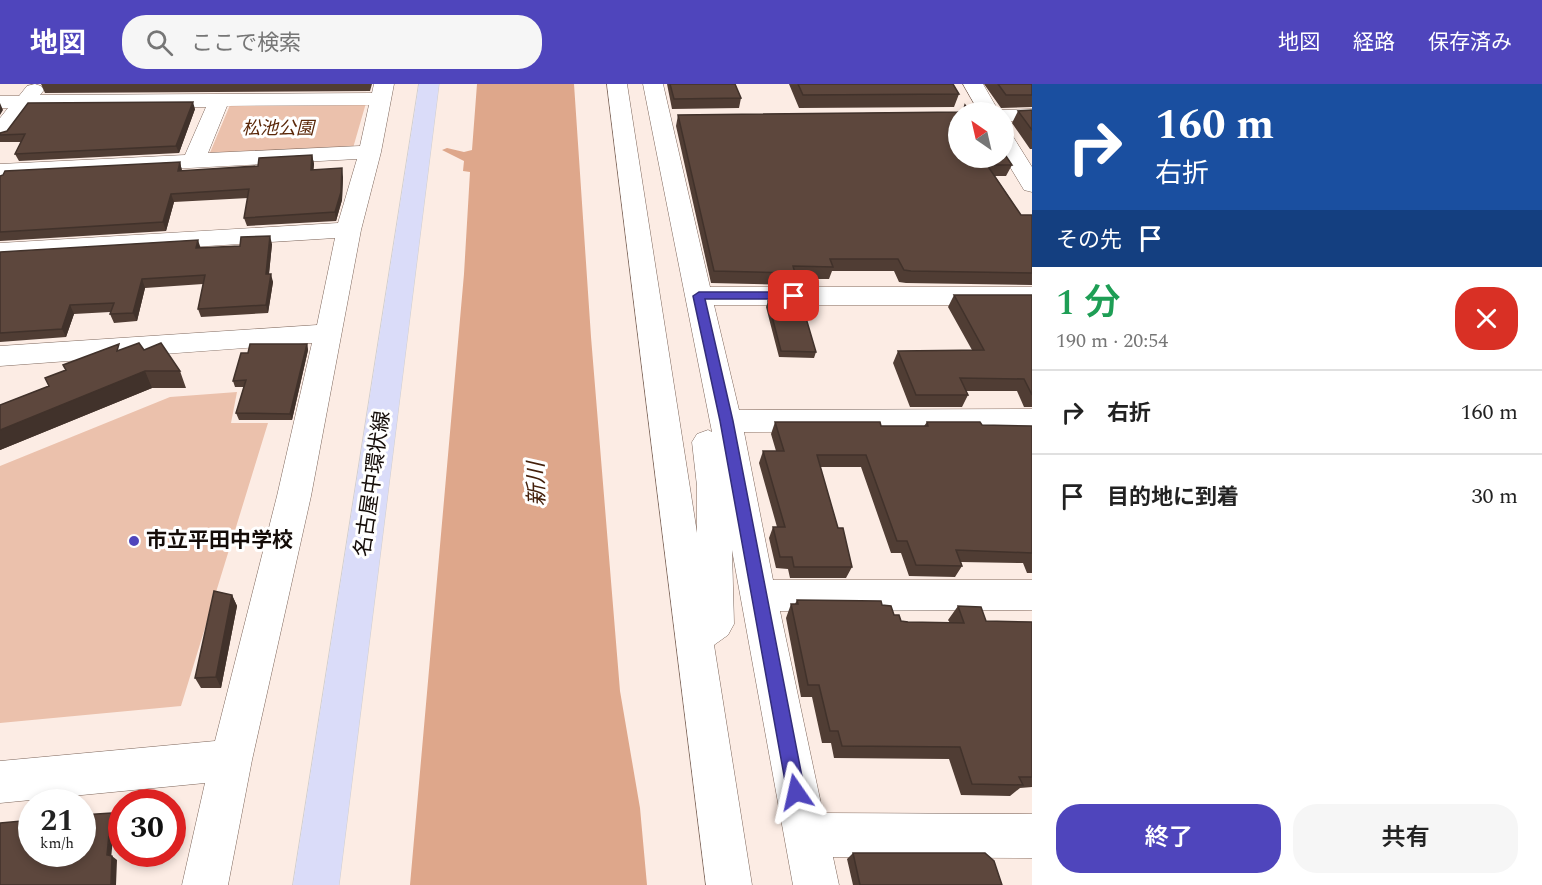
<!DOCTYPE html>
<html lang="ja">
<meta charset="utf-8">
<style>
body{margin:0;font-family:Spectral,"Noto Sans JP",serif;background:#f6f6f6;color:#222;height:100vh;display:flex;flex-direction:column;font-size:22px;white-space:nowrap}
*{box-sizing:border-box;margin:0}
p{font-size:20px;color:#767676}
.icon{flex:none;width:33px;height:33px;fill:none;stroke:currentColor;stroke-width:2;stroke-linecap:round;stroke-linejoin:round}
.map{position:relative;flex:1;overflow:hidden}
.side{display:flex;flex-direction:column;background:#fff;width:510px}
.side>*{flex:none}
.banner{background:#1a4fa0;color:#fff;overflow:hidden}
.needle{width:39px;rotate:326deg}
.controls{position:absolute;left:948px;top:18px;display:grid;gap:12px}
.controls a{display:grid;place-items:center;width:66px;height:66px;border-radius:50%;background:#fff;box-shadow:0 3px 9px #0003;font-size:30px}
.speed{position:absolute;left:18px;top:705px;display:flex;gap:12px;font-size:30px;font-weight:700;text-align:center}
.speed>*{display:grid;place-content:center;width:78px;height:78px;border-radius:50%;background:#fff;box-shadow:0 3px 9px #0003;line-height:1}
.speed small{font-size:15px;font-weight:400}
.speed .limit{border:9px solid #d22;background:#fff;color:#111}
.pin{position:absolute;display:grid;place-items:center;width:51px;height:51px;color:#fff;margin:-26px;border-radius:12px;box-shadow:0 3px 9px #0006}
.me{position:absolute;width:66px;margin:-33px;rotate:349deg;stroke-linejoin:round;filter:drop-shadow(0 0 4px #0008)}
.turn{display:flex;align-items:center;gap:21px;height:126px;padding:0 24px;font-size:27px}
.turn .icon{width:78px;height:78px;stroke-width:2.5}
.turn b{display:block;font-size:42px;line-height:51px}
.then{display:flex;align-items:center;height:57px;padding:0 24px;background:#0003;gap:12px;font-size:22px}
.round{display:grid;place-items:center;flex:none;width:63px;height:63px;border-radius:24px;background:#f6f6f6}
.headline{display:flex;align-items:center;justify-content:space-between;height:102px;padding:0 24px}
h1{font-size:36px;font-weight:600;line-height:45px;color:#1e9e55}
.action{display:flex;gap:12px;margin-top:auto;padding:12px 24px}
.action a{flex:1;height:69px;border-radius:24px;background:#4f45bc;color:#fff;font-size:24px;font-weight:600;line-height:69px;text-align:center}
.action a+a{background:#f6f6f6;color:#222}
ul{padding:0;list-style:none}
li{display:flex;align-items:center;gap:18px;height:84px;padding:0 24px;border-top:2px solid #e0e0e0}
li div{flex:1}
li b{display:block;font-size:22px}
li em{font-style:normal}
header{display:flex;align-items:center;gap:36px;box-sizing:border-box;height:84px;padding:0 30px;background:#4f45bc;color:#fff}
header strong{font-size:28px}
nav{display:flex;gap:33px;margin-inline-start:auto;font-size:21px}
.search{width:420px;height:54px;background:#f6f6f6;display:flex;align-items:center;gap:15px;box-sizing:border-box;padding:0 21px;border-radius:24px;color:#767676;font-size:22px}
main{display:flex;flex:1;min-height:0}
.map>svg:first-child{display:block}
.green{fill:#ebc1ac}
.water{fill:#dea78b}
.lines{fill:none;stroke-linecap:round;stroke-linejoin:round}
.minor-casing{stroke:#7d665b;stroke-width:1}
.major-casing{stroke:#d0cece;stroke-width:1}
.minor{fill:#fff;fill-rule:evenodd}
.major{fill:#dadcf9;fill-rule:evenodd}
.wall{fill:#503d34}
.shaded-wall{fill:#41322b}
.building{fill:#5d473d;stroke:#41322b;stroke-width:1.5}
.route{fill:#4f45bc;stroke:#332d7a;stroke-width:1.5}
.poi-dot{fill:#4f45bc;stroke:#fff;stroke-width:2}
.labels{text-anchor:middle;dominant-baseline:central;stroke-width:6;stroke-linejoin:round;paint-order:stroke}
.far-park-label{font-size:18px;font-style:italic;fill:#5b2809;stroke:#fff}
.street-label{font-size:21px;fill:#140c08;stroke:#fff}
.poi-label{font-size:21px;font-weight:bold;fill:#140c08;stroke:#fff;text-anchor:start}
.water-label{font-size:22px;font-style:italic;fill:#44200b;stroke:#fff}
</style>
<header>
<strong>地図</strong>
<div class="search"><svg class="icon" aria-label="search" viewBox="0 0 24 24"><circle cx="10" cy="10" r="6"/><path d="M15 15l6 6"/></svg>ここで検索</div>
<nav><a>地図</a><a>経路</a><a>保存済み</a></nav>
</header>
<main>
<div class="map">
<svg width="1032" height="801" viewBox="0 0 1032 801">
<rect width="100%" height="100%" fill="#fcece4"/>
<path class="green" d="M366 19 353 64 209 71 230 21Z
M237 308 231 339H268L181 622 0 639V382L170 313Z"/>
<path class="water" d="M477 0H574L591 253 620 607 640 724 647 801H410L464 190 470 88 463 87 464 77 442 66 447 64 464 68 472 66Z"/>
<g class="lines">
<defs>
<path id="minor" d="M35 0 41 2 44 6 40 11 372 9 374 0H394L381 68 361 146 311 412 252 676 228 801H182L205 699 0 719V677L215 657 277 412 312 259 0 282V262L317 241 335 154 0 175V159L338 139 357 75 0 94V80L185 71 206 23 30 24 8 53 0 55V34L8 24H0V12H19L27 2ZM369 21 360 62 208 69 227 22Z
M607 0H627L697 449V402L692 358 697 350 708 346 712 348 643 0H663L710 203H1032V221H714L739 326 1032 325V347L744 348 773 496H1032V526L780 527 823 729 1032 730V774L833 773 839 801H793L732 466 734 540 728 551 714 561 752 801H706Z
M963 0H983L998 26 1032 25V37H1004V28H979Z
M1004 49 1012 51 1032 83V108L1024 106 1004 73Z"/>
<path id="major" d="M419 0H439L339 801H293Z"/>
</defs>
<use href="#minor" class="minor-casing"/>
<use href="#major" class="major-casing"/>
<use href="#minor" class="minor"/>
<use href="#major" class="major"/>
</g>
<path class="wall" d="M41 0H372L370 7 45 9Z
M667 0H735L741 14 739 24 672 25Z
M789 0H953L959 10 954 23 799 24Z
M984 0H1032V23L1001 24Z
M965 21 970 28H958V74H1004V69L1012 81 1006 92H995L1021 131H1032V201L906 199 899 198 894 187H832L829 195H794L792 201 711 199 676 42 678 31 962 28Z
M195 25 179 69 19 77 15 70 22 58H0V49Z
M1032 26V65H1030L1012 39 1018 27Z
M312 71 314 80 313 86 343 93 342 116 336 137 247 142 244 134 248 114 174 118 166 147 0 157V92L180 78 182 87 258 82Z
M272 160 269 190 273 198 268 229 201 233 198 225 203 200 145 204 137 237 114 239 110 230V228L74 230 66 253 0 258V168L201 164Z
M954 211H1032V323H1024L1017 307H966L968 311 962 323H910L893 279 898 267 972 266 948 223Z
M768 217 816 268 814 274 779 273 766 223Z
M307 260 308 266 292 336H239L236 329 244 303H235L233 297 248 269Z
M121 265 144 266 180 287 186 304H152L0 366V321L49 302Z
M775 338 881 342H924L927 338 982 341 1032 342V489H1027L1023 479 961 478 962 482 955 493 909 492 901 469H891L861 383H820L838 444 852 483 846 494H790L788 485 776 484 769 454 773 443H777L759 379 763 367H776L771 350Z
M232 511 237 522 221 604H201L195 594Z
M797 516 882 521 901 537 908 538 950 539 948 536 958 522 986 537 1032 538V703L1020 704 1010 712 961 711 949 675 834 674 831 659H822L812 613H801L786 534 791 520H795Z
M853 769 1002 801H853L847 775Z"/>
<path class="shaded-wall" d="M193 18 195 25 179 69 176 62Z
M0 19 3 26 0 31Z
M312 71 314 80 313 94 311 86Z
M180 78 182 87H178Z
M342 84 343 93 342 116 336 137 335 128Z
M171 110 174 118 166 147 163 138Z
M270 152 272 160 268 199 266 190Z
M198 156 201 165 196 164Z
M271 190 273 198 268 229 266 221Z
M142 195 145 204 137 237 133 229Z
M70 221 74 230 66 253 62 245Z
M307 260 308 266 292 336 290 330Z
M145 287 152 304 0 366V346Z
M232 511 237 522 221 604 216 593Z
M111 729 115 733 111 775 107 771Z
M112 772 117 776 116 801H111Z"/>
<path class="building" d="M670 0H735L741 14 674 15Z
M798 0H953L959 10 803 11Z
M998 0H1032V11H1006Z
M193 18 176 62 15 70 25 50 0 51V49L7 47 28 19Z
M965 21 970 28H958V74H1004V69L1012 81H987L1021 131H1032V189L911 187 904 186 898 175H830L833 183 793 182 795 189 714 187 678 31 963 28Z
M1032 26V46L1018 27Z
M312 71 311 86 342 84 341 108 335 128 244 134 249 105 171 110 163 138 0 148V92L3 91 5 87 180 78 178 87 258 82 259 74Z
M270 152 266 190H271L266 221 198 225 205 191 142 195 133 229 110 230 114 219 70 221 62 245 0 249V168L198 156 196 164 240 162 241 153Z
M954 211H1032V311L1024 295 960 294 968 311H916L898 267 984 266Z
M768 217H801L816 268 781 267Z
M139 259 144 266 161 259 180 287H145L0 346V321L49 302 45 294 66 286 63 281 119 260 117 267Z
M250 260H307L290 330 236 329 246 296 233 297 241 269H248Z
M775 338H880L881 342H928L927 338H980L982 341 1032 342V469L956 466 962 482 916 481 907 457H897L866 371H817L838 444H843L852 483H794L792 473H780L773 443H785L763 367H784Z
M214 507 232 511 216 593 195 594Z
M797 516 881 517 882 521 891 522 894 531H899L901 537 908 538 964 539 958 522 981 523 986 537 1032 538V693H1019L1023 701 972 700 960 663 842 662 838 647H830L819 601H808L791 520H798Z
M111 729 107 771 112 772 111 801H0V739L32 736V770H82V731Z
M853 769H985L994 777 1002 801H860Z"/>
<path class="route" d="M699 208H794L800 212 794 215H705L733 337 805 708 802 714 796 716 790 714 787 708 720 337 693 212Z"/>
<circle class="poi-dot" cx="134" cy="457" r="6"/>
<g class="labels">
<g class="far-park-label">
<text x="278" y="44">松池公園</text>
</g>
<g class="street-label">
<text transform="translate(373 400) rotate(-82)">名古屋中環状線</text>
</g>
<g class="poi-label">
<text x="146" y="457">市立平田中学校</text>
</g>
<g class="water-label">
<text transform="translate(537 400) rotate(-91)">新川</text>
</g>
</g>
</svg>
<div class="controls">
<a><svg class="needle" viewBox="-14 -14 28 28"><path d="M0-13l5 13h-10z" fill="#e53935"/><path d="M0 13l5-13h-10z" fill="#767676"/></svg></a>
</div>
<div class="speed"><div>21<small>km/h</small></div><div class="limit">30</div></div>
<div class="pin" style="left:794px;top:212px;background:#d93025"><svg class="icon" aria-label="arrive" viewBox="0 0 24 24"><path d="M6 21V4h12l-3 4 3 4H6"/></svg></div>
<svg class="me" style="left:796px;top:708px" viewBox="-20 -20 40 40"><path d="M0-17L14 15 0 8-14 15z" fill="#4f45bc" stroke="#fff" stroke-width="4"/></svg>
</div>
<section class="side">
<div class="banner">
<div class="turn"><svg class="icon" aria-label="right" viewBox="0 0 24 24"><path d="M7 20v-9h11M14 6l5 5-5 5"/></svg><div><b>160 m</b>右折</div></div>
<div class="then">その先<svg class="icon" aria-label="arrive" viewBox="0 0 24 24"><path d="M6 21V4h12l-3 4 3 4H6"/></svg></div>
</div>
<div class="headline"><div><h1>1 分</h1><p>190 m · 20:54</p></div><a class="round" style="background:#d93025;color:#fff"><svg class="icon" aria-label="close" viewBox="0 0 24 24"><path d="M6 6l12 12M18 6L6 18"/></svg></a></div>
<ul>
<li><svg class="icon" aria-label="right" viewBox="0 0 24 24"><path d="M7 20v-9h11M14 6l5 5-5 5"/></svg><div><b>右折</b></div><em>160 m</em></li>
<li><svg class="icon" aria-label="arrive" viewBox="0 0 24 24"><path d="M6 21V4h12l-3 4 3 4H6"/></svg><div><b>目的地に到着</b></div><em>30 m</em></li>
</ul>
<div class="action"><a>終了</a><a>共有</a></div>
</section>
</main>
